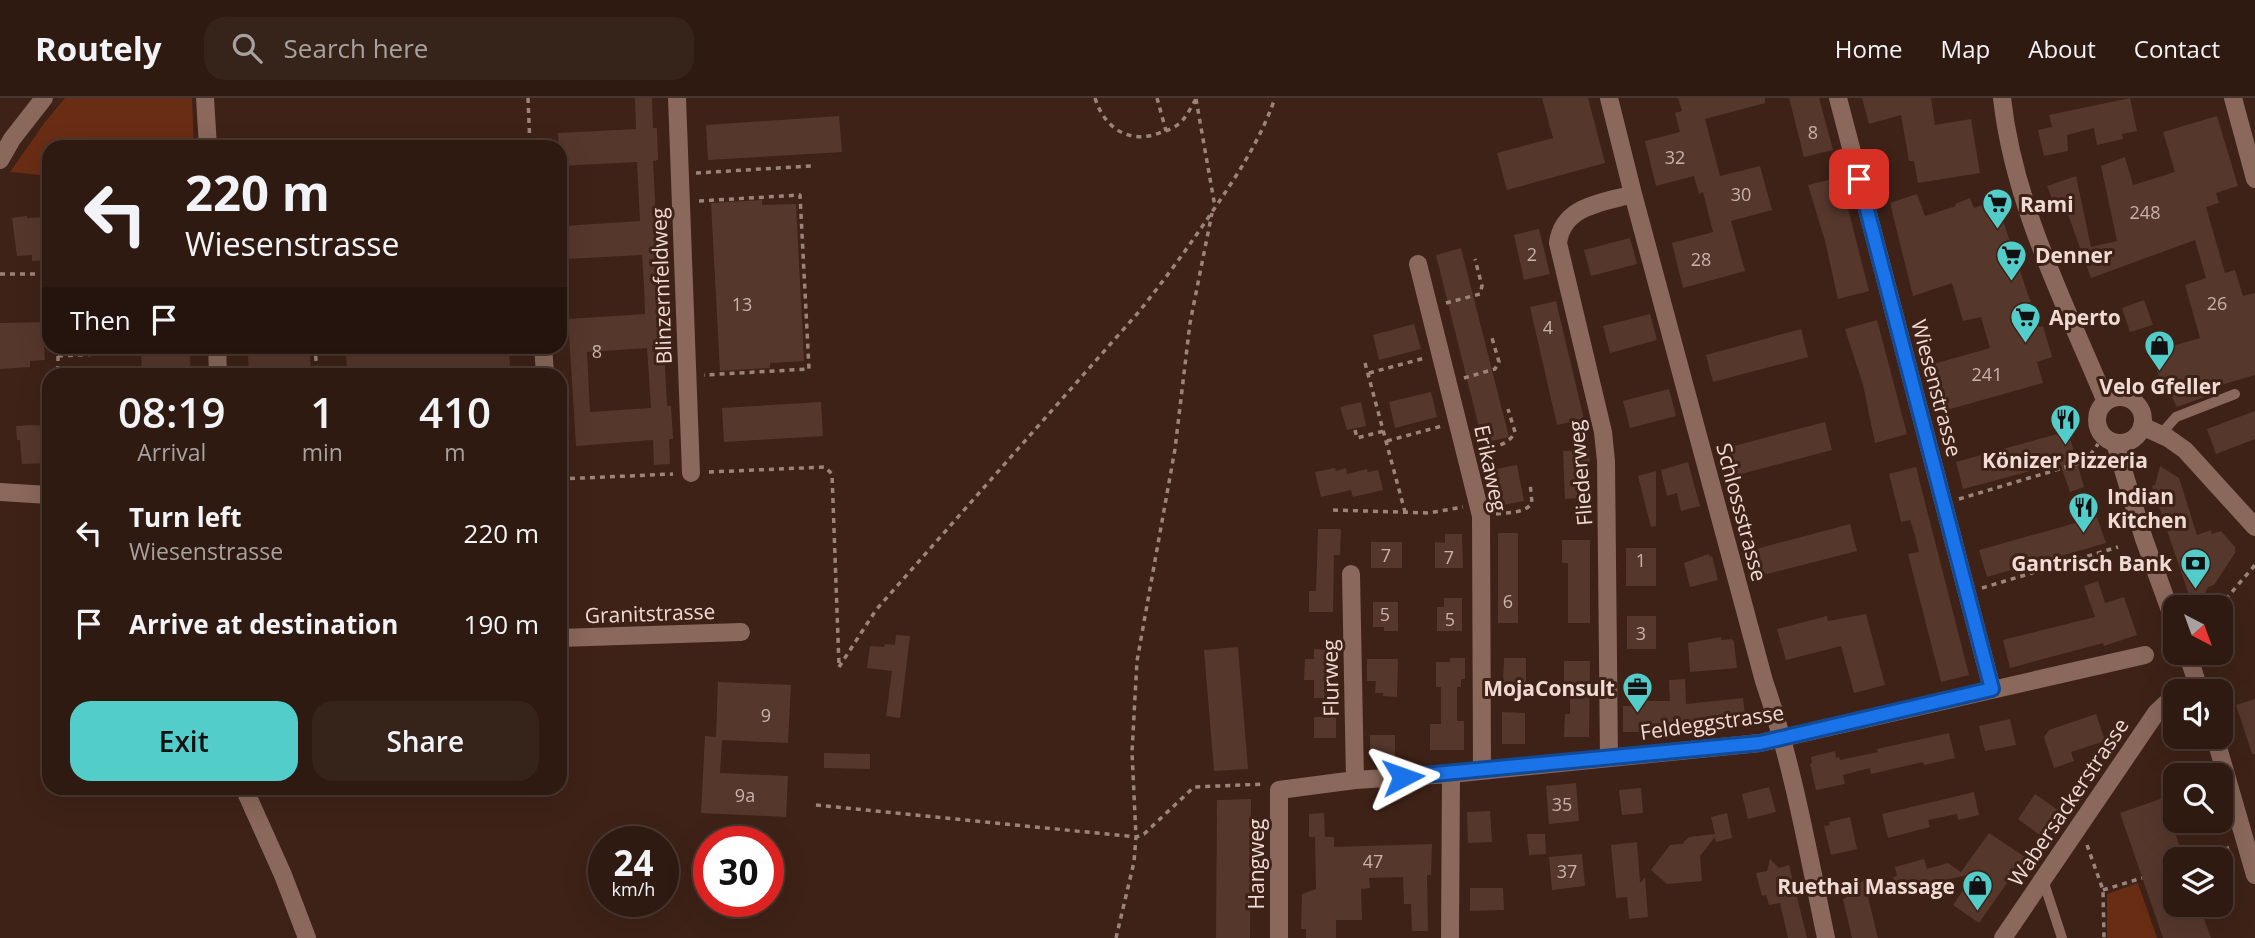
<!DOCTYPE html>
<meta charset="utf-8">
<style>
body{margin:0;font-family:"Open Sans",sans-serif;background:#36231a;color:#f1f3f6;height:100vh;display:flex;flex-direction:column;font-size:26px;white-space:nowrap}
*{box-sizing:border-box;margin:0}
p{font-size:23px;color:#a7a19f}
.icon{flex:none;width:38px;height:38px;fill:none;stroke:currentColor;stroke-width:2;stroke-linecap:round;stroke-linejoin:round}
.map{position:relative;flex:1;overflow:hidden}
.panel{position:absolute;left:42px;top:270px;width:525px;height:427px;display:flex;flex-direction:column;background:#2e1a11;border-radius:21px;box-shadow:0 7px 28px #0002,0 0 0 2px #493831}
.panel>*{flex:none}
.banner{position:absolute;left:42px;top:42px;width:525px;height:214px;border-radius:21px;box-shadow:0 7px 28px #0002,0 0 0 2px #493831;background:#2e1a11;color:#f1f3f6;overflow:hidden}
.needle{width:46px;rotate:139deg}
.controls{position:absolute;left:2163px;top:497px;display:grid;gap:14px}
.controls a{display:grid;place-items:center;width:70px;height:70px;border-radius:14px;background:#2e1a11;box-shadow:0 7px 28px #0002,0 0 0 2px #493831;font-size:35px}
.speed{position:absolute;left:588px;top:728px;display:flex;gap:14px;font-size:35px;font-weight:700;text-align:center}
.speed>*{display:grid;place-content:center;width:91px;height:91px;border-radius:50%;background:#2e1a11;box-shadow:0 7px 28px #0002,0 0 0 2px #493831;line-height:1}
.speed small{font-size:18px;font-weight:400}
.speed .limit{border:10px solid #d22;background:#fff;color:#111}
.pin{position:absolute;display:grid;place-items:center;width:60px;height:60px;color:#fff;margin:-30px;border-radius:14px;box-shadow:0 4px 10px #0006}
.me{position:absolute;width:77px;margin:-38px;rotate:86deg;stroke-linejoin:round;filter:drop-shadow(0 0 5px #0008)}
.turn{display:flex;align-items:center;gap:24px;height:147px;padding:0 28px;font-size:32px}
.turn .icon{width:91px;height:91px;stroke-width:2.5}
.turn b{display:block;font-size:49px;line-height:60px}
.then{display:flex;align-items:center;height:66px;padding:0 28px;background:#0003;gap:14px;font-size:26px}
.eta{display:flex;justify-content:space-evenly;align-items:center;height:119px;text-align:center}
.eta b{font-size:42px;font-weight:600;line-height:49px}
.primary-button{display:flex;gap:14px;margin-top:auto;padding:14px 28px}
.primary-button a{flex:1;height:80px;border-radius:21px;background:#53cdca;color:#111;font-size:28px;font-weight:600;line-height:80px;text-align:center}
.primary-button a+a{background:#36231a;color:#f1f3f6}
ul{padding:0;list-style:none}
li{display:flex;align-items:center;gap:21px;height:91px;padding:0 28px}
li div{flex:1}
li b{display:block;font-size:26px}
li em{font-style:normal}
header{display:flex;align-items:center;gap:42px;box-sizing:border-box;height:98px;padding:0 35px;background:#2e1a11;border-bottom:2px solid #493831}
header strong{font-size:33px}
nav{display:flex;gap:38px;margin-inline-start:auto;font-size:24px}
.search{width:490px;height:63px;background:#36231a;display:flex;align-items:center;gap:18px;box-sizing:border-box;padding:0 24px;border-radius:21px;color:#a7a19f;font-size:26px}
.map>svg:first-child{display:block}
.green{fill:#692d14}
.building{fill:#56372c;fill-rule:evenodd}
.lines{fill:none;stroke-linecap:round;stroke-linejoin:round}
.path{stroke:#9b847b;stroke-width:3.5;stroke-dasharray:5 5;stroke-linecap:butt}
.service{stroke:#8a685b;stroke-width:10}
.minor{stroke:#8a685b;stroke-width:18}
.secondary{stroke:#8a685b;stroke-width:18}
.route-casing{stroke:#114b97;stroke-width:18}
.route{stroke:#1a73e8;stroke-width:12}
.labels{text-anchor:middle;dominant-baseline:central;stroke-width:6;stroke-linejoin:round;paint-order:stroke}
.number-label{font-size:18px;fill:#c9b2aa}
.poi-label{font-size:21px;font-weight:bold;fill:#efdbd4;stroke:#3e2217;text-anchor:start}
.street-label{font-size:21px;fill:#efdbd4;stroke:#3e2217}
</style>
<header>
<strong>Routely</strong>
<div class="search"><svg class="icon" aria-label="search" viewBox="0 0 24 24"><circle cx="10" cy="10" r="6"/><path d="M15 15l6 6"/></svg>Search here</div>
<nav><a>Home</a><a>Map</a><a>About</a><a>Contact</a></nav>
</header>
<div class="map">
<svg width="2255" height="840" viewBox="0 0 2255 840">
<rect width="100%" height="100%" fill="#3e2217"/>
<path class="green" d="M65 0H192L194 49H49V78L10 74 45 24Z
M2138 785 2157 840H2107V796Z"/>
<path class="building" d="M635 0H652L653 30H657L658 62 653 63 656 123 662 122 664 155 658 156 662 215 667 214 670 249H664L667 308H671L673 341H669L670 366 654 367 653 342 576 348 568 221 645 216 644 188 642 157 565 161 563 128 640 123 637 64 560 68 558 35 636 31ZM647 250 651 310 590 314 587 254Z
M1542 0H1588L1605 65 1507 92 1497 55 1553 40Z
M1678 0H1765V5L1705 21 1720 78 1760 68 1772 112 1731 123 1745 173 1683 190 1672 145 1713 134 1703 94 1699 96 1694 78 1656 88 1645 43 1680 34 1675 15 1682 13Z
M1789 0H1819L1833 52 1804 59Z
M1862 0H1931L1935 27 1971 21 1980 75 1918 85 1914 63H1909L1901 17 1869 26Z
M2130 0 2137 33 2122 36 2123 41 2097 47 2094 30 2067 37 2068 53 2044 58 2038 32 2052 29 2049 17Z
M839 18 842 54 708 62 706 27Z
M2217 18 2238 88 2216 95 2219 105 2206 109 2225 175 2235 172 2243 198 2255 195V277L2207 291 2210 297 2177 309 2168 291 2164 293 2153 261 2157 259 2149 236 2163 231 2169 249 2200 240 2185 187 2206 180 2195 142 2091 180 2066 111 2057 114 2047 88 2076 78 2091 149 2117 143 2101 68 2125 59 2133 87 2175 74 2163 34Z
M1840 79 1869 193 1838 201 1825 143 1808 87Z
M1917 96 1925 118 1956 108 1955 106 1970 100 1974 110 1996 102 2039 229 2043 228 2052 259 2037 264 2043 285 1943 313 1930 267 1990 250 1981 219 1963 223 1952 185 1913 198 1890 105Z
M762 102V107L796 106 804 263 770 265V270L720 273 711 105Z
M27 118V120L49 119V162L32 163V157L17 158 12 120Z
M1539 131 1550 176 1524 182 1514 137Z
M1630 140 1637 166 1591 178 1584 152Z
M1461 150 1509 339 1483 345 1436 157Z
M2144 202 2153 227 2130 234 2122 210Z
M1556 203 1584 321 1557 327 1530 209Z
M1650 216 1657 242 1610 255 1603 228Z
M1877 222 1907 336 1875 345 1863 287 1845 231Z
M49 224V237L43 238 45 262 30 263V269L0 271V225Z
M1414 226 1421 251 1379 262 1373 237Z
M1801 231 1808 259 1713 284 1706 257Z
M141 248H189L191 276H142Z
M392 248H509L510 269 390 276H347L346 253Z
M299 254 310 255 311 276H249L248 258Z
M1669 291 1676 318 1630 330 1623 303Z
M1431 294 1437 319 1395 330 1389 304Z
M821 304 823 338 724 344 722 310Z
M1361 304 1366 328 1347 332 1340 309Z
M2255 313V341L2216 356 2207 331Z
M1825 324 1832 352 1737 377 1730 349Z
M31 327 49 328V365L22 366 20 342H17L16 328Z
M2068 333 2084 389 2070 394 2060 365 1963 391 1956 364Z
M1589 352 1592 399 1565 401 1563 353Z
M1688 364 1700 408 1681 413 1677 395 1667 398 1661 372Z
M1517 367 1524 403 1498 408 1491 372Z
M2160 368 2179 380 2197 437 2211 432 2212 436 2221 433 2235 449V455L2214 487 2208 489 2202 501 2196 503 2190 500 2152 388 2155 387Z
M1916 369 1969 577 1941 584 1908 456 1919 454 1915 437 1910 422 1901 424 1889 376Z
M1335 370 1336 373 1346 370 1347 376 1367 371 1368 374 1378 372 1383 392 1353 399 1351 392 1321 399 1315 374Z
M1656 373V428L1651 429 1638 378Z
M2097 419 2106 445 1987 479 1979 452Z
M1850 426 1857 453 1763 477 1756 451Z
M1318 431H1341L1340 457H1334L1333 514H1309V493H1316Z
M1498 435H1518V525H1498Z
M1445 436H1462L1463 470H1435V444L1445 445Z
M1562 442H1590V525H1568V465H1562Z
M1371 444H1402V470H1371Z
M1626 450H1656V488H1626Z
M1709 456 1710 459 1712 458 1718 482 1690 489 1684 465Z
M2098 483 2105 505 2124 499 2137 537 2104 548 2103 545 2010 570 2003 542 2095 519 2084 488Z
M1444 500H1462V533H1437V509H1444Z
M1373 504H1398V533H1384V529H1373Z
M1866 516 1885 587 1854 595 1841 548 1786 562 1777 531 1827 518 1828 523Z
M1627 518H1656V551H1627Z
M896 537 910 538 900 620 886 618 892 573 867 570 870 548 884 549 885 546 895 547Z
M1721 539V542L1732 541 1734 544 1737 570 1690 574 1688 545Z
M1238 549 1248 671 1214 673 1204 552Z
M1314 551 1328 552 1327 600H1314V582H1304L1305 561H1314Z
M1450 560H1465V581H1461V589H1457V623H1464V652H1430V626H1441V589H1436V564H1450Z
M1504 560H1526V585H1503Z
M1367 561H1398L1397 599 1383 598V595H1375L1376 583H1367Z
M1564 563H1590L1589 639H1564L1565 616H1570V585H1564Z
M1685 581 1686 606 1743 600 1746 625 1692 631H1656V634H1623V608H1643V603H1670L1669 582Z
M718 584 791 587 788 645 722 642 720 675 788 678 786 719 701 715 705 638 716 639Z
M2255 601V656H2252L2236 607Z
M1502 614 1525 615V646H1502Z
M2096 616 2105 643 2071 654 2074 663 2054 670 2044 639 2049 632Z
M1314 619H1336V640H1314Z
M2010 621 2016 647 1985 653 1979 628Z
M1949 635 1955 660 1924 667 1923 664 1871 676 1870 670 1843 677 1845 686 1816 692 1810 666 1812 665 1811 659 1835 653 1836 660 1839 659 1840 662 1878 654 1877 651Z
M1370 637H1395V658H1370Z
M824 655 870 656V671L824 670Z
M1576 685 1579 723 1549 726 1546 688Z
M1769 689 1776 714 1748 721 1742 696Z
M1641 690 1643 715 1622 717 1619 692Z
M1974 694 1979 717 1958 722 1957 716 1928 722 1930 729 1888 740 1882 716Z
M2035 696 2058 712 2040 737 2018 721Z
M2163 700 2184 761H2175V807H2199L2211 840H2163L2120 715Z
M1251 701 1250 840H1216L1217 702Z
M1490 713 1492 744 1468 745 1467 714Z
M1324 715 1325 739H1309V716Z
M1727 715 1732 740 1716 744 1715 739 1700 758 1702 783 1667 786 1651 772 1670 747 1682 746 1689 739 1715 736 1711 719Z
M1850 719 1857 751 1831 757 1824 728 1830 727 1829 724Z
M1989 735 2025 759 1979 825 1953 807 1975 775 1897 794 1893 779 1897 778 1895 769 1924 761 1927 771 1948 765 1961 774Z
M1527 736H1545L1546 756 1529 757Z
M1315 739H1334V749L1432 746 1431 777H1427L1428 833H1412L1411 806H1404L1403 779 1369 780 1370 790 1361 791 1362 822H1336V840H1306V831H1301L1302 796 1316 791Z
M1637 744 1640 785 1645 779 1648 819 1629 821 1627 799 1616 800 1611 747Z
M1582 756 1585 788 1552 792 1549 759Z
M1770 761 1779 770 1789 767 1807 840H1788L1780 805 1769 807 1766 797 1762 798 1756 775 1767 773Z
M1864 783 1878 840H1852L1843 801 1846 800 1843 788Z
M1470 790H1503L1504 812 1470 813Z"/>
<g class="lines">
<path class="path" d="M528 0 530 49
M1095 0C1105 32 1131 47 1162 34 1169 32 1176 29 1181 24 1187 18 1191 9 1196 1
M1157 0 1166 33
M1196 1 1215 109
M696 75 811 68
M699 103 800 97 809 271 704 277
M0 176H49
M1446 205 1480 196 1482 188 1475 161
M58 248V276
M315 248 317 276
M58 258 101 256 100 248
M1365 265 1405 414
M1369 275 1425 260
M1464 280 1495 271 1499 264 1492 240
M1355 332 1357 340 1384 333
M1387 343 1442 328
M1481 352C1495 348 1508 348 1515 334L1508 311
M709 374 825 369 832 376 839 567
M560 381 673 376
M1959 401 2086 363 2098 346
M1333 412 1429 415 1463 409
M1496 416C1509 414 1524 416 1532 405L1530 384
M1982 490 2118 449
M2219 509 2255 467
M839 569 876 512 1137 216C1163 184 1187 151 1210 117 1236 79 1260 43 1275 0
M816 707 1136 739 1144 736 1194 689 1265 686
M2087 747 2103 792 2104 840
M2196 761 2231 749
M2103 792 2142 780
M1116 840 1134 764 1136 739 1132 654 1137 563 1175 351 1190 225 1212 115"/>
<path class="service" d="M2161 336 2176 319 2235 296
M2043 782 2062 840"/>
<path class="minor" d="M205 0 208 49
M677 0 691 375
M1609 0 1633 96 1764 583C1793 667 1808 754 1826 840
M1838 0 1992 591
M2233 0 2255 81
M0 62 12 41 44 0
M1418 166 1481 418 1482 672
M217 248 218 276
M543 248 545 276
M0 394 49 397
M1351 476 1355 682
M560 540 741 534
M1609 660 1606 363 1603 334 1558 145C1563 107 1603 105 1633 96
M244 690 283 777 307 840
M1279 840V692L1355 682 1451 676 1760 645 2145 557
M1450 840 1451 676
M2003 840 2156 615 2175 597"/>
<path class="secondary" d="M2002 0C2014 108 2065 205 2106 304
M2097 322a23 23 0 1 1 46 0a23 23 0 1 1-46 0Z
M2142 328 2168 340 2185 352 2255 429
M2115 345 2144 441 2175 526
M2187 555 2200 593
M2215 639 2255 777"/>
</g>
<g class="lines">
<defs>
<path id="route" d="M1403 679 1760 645 1992 591 1859 81"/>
</defs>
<use href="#route" class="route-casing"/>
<use href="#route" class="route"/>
</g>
<defs>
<symbol id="supermarket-pin" viewBox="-11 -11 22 30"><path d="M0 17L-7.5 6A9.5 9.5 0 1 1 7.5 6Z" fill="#53cdca" stroke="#3e2217"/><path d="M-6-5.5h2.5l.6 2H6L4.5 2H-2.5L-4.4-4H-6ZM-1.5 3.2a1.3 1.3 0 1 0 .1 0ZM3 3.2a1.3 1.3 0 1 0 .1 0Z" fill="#111"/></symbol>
<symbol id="shop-pin" viewBox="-11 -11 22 30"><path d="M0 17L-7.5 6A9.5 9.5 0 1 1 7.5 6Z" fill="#53cdca" stroke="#3e2217"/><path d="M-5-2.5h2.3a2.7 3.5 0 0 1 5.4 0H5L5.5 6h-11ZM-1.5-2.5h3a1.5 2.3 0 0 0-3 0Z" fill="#111"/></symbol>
<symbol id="restaurant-pin" viewBox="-11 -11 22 30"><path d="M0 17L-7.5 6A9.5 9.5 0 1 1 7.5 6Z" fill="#53cdca" stroke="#3e2217"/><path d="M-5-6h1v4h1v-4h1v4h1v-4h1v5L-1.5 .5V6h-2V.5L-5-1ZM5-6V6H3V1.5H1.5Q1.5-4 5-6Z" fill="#111"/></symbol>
<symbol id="bank-pin" viewBox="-11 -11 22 30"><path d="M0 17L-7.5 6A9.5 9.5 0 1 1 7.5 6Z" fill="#53cdca" stroke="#3e2217"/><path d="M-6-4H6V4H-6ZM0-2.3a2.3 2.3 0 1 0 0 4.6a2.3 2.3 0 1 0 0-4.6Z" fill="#111"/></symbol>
<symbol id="office-pin" viewBox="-11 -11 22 30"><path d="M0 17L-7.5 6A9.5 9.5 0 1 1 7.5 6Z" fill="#53cdca" stroke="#3e2217"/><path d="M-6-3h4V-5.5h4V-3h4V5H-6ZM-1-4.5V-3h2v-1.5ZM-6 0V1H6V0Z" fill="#111"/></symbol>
</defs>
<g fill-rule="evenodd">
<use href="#supermarket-pin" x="1980" y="88" width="35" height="47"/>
<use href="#supermarket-pin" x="1994" y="140" width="35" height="47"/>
<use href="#supermarket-pin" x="2008" y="202" width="35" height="47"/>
<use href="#shop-pin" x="2142" y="230" width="35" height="47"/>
<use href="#restaurant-pin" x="2048" y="304" width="35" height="47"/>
<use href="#restaurant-pin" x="2066" y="392" width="35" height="47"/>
<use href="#bank-pin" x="2178" y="448" width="35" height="47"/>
<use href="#office-pin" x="1620" y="572" width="35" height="47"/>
<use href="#shop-pin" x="1960" y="770" width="35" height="47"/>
</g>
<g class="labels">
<g class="number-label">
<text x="1813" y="34">8</text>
<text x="1675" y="59">32</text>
<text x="1741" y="96">30</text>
<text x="2145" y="114">248</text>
<text x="1532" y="156">2</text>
<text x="1701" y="161">28</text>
<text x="2217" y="205">26</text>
<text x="742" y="206">13</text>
<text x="1548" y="229">4</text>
<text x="597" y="253">8</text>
<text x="1987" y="276">241</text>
<text x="1386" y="457">7</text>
<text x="1449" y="459">7</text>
<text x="1641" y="462">1</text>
<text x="1508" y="503">6</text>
<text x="1385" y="516">5</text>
<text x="1450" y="521">5</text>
<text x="1641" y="535">3</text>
<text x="766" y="617">9</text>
<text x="745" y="697">9a</text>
<text x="1562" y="706">35</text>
<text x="1373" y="763">47</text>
<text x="1567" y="773">37</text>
</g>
<g class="poi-label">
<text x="2020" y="106">Rami</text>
<text x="2035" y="157">Denner</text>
<text x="2049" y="219">Aperto</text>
<text x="2160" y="288" text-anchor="middle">Velo Gfeller</text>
<text x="2065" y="362" text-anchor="middle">Könizer Pizzeria</text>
<text x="2107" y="398">Indian<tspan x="2107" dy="24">Kitchen</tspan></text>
<text x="2172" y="465" text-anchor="end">Gantrisch Bank</text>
<text x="1615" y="590" text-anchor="end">MojaConsult</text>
<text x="1955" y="788" text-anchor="end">Ruethai Massage</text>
</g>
<g class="street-label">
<text transform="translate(661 188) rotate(-92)">Blinzernfeldweg</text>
<text transform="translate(1937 290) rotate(75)">Wiesenstrasse</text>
<text transform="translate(1491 370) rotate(78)">Erikaweg</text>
<text transform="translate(1580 375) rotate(-95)">Fliederweg</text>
<text transform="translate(1742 414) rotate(75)">Schlossstrasse</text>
<text transform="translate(650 515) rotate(-2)">Granitstrasse</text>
<text transform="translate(1330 580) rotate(-91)">Flurweg</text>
<text transform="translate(1712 624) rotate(-8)">Feldeggstrasse</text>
<text transform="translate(2068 704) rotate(-56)">Wabersackerstrasse</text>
<text transform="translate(1256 766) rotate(-90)">Hangweg</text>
</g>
</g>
</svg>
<div class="controls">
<a><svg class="needle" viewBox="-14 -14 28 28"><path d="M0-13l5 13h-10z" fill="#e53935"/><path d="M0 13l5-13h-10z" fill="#a7a19f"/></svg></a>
<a><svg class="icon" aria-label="sound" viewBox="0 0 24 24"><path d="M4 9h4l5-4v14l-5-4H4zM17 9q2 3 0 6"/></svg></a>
<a><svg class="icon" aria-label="search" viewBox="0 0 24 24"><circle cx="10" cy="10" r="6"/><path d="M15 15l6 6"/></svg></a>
<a><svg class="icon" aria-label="layers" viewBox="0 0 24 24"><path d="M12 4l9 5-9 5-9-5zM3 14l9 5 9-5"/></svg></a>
</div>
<div class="speed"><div>24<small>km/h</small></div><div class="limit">30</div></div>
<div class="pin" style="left:1859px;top:81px;background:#d93025"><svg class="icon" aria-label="arrive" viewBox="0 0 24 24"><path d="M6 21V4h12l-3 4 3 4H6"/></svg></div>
<svg class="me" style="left:1403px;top:679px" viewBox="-20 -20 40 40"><path d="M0-17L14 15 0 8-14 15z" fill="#1a73e8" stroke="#fff" stroke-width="4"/></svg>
<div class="banner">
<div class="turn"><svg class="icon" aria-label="left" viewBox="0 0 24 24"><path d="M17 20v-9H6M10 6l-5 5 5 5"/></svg><div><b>220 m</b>Wiesenstrasse</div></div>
<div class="then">Then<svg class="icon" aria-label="arrive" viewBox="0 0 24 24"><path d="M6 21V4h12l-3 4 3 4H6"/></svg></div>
</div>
<section class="panel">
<div class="eta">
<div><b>08:19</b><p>Arrival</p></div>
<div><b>1</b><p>min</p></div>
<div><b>410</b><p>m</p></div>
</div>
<ul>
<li><svg class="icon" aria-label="left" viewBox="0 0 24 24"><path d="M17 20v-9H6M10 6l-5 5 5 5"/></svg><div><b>Turn left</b><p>Wiesenstrasse</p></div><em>220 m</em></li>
<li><svg class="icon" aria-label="arrive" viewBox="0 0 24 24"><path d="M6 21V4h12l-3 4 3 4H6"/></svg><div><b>Arrive at destination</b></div><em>190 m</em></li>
</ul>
<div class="primary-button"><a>Exit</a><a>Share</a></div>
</section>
</div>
